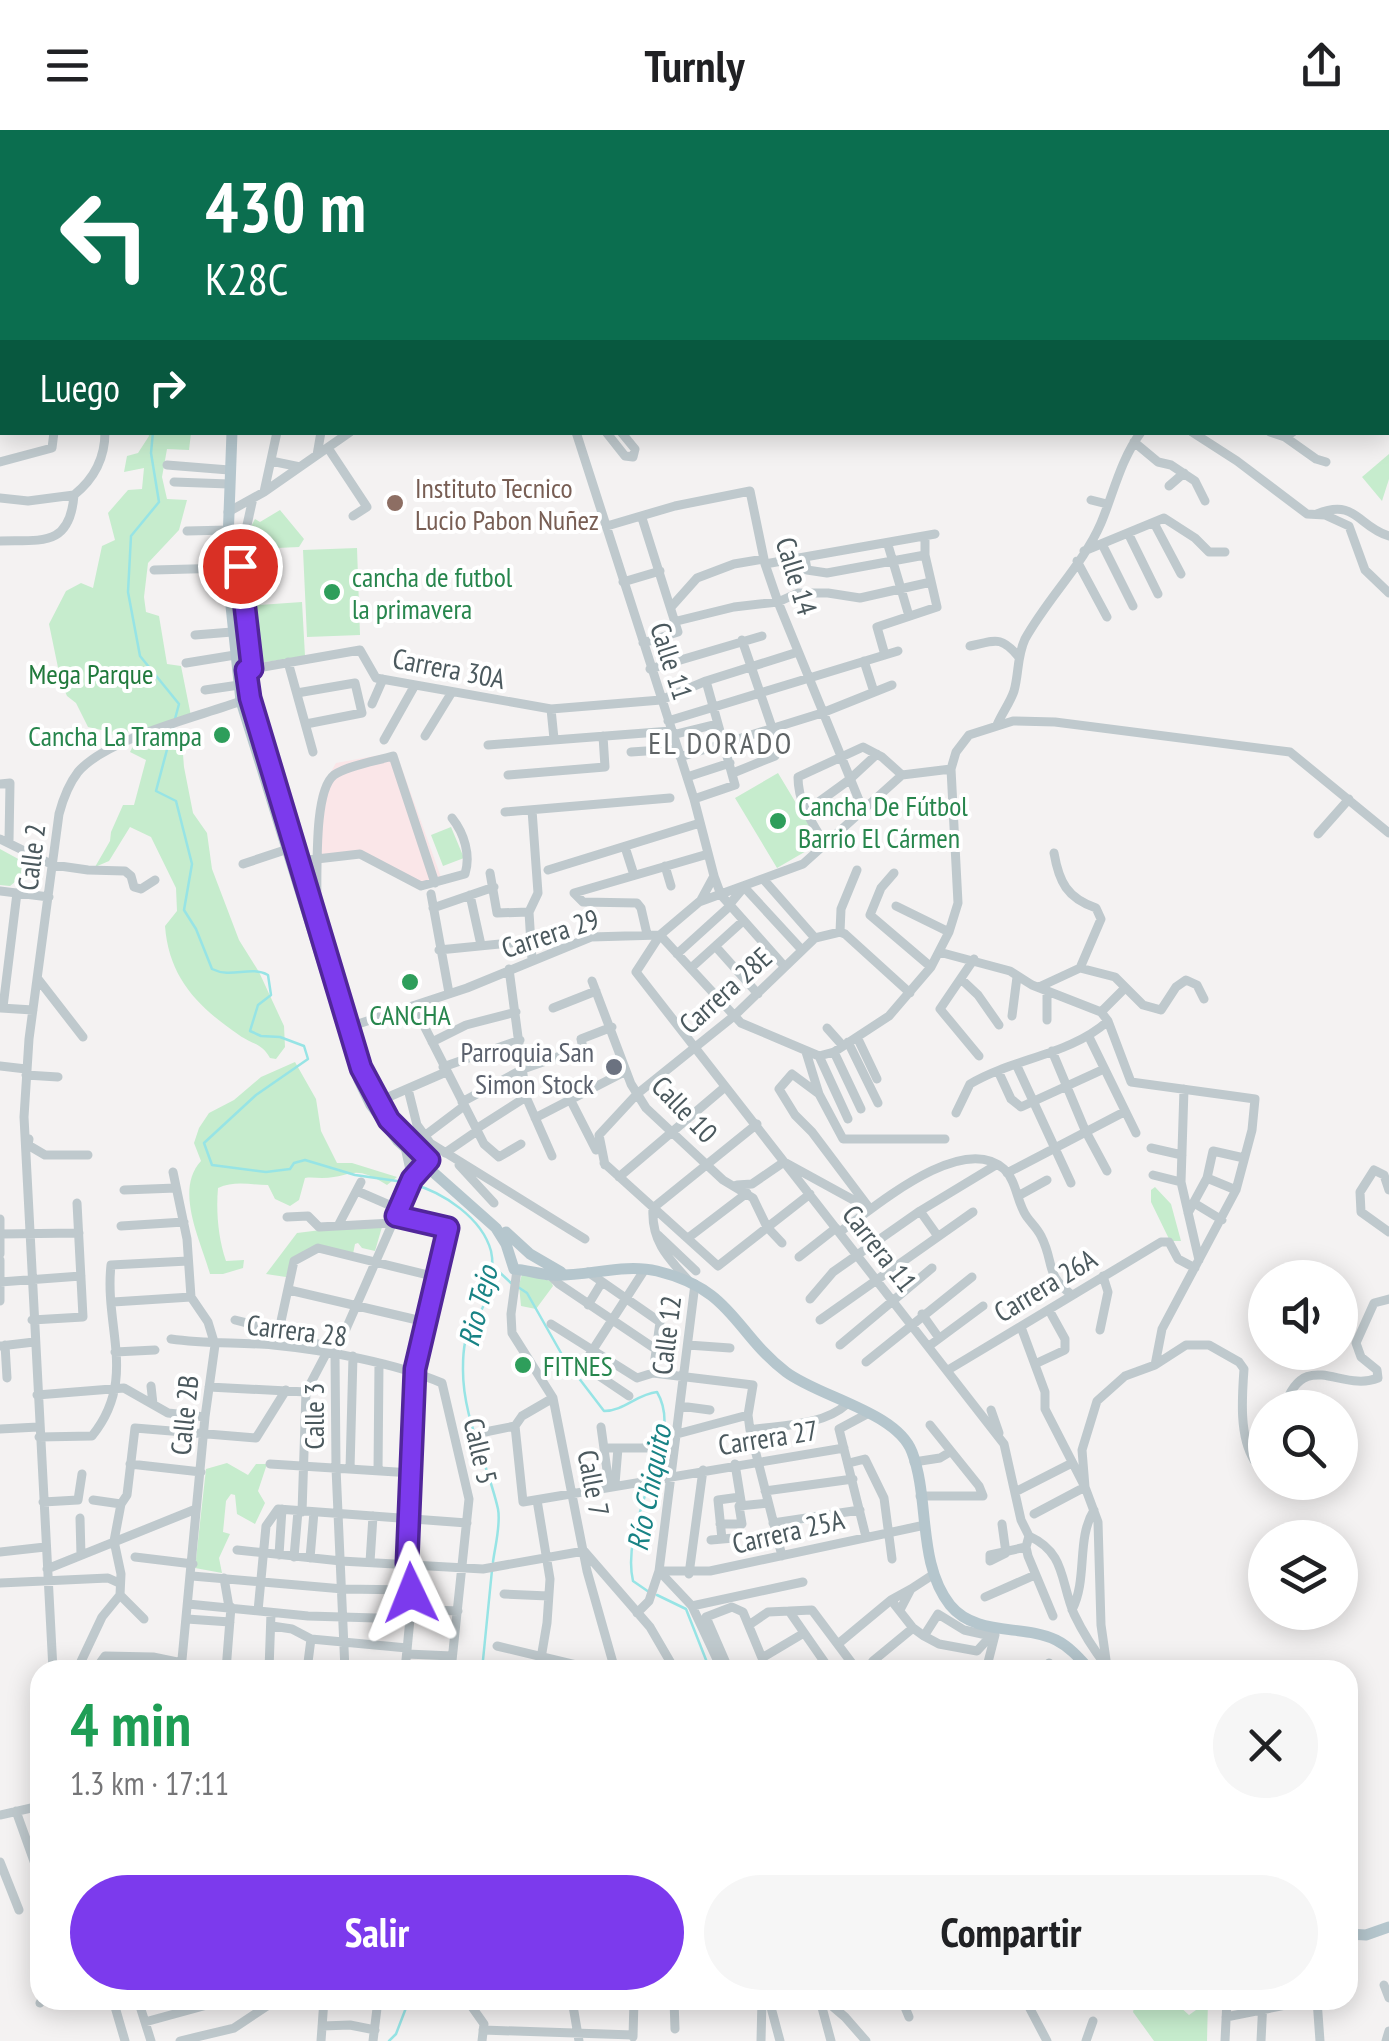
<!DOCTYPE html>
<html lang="es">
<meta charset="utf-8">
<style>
body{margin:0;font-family:"PT Sans Narrow",sans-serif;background:#f6f6f6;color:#202124;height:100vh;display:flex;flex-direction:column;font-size:38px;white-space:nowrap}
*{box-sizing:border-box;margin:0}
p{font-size:32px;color:#757577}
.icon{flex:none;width:55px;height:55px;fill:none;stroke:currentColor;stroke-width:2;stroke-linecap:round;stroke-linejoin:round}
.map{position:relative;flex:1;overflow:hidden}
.side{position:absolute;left:30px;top:1530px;width:1328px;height:350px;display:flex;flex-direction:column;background:#fff;border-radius:30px;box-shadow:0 5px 25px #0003}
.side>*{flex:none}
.guide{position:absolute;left:0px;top:0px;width:1390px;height:305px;box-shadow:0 5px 25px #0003;background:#0b6e4f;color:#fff;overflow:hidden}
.buttons{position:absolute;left:1248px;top:1130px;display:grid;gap:20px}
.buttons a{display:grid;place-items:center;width:110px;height:110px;border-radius:50%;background:#fff;box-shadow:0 5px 25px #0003;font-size:50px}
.pin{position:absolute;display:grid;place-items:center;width:85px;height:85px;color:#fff;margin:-42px;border:5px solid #fff;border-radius:50%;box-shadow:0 2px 10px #0007}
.me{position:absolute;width:110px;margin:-55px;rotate:358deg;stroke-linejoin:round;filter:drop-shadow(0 0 8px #0008)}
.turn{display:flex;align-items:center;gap:35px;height:210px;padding:0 40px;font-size:45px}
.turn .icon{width:130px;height:130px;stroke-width:2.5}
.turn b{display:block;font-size:70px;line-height:85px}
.then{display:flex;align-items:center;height:95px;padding:0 40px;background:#0003;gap:20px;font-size:38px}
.round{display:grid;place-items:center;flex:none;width:105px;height:105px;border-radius:52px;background:#f6f6f6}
.headline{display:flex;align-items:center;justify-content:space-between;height:170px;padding:0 40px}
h1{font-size:60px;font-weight:600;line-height:75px;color:#1e9e55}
.action{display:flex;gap:20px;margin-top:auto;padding:20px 40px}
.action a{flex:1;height:115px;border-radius:60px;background:#7c3aed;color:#fff;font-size:40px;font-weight:600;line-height:115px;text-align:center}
.action a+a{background:#f6f6f6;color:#202124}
header{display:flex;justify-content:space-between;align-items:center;height:130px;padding:0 40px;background:#fff;font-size:45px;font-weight:600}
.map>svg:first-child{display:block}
.medical{fill:#fae6e8}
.green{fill:#c6eccd}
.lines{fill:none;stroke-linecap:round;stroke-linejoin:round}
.stream{stroke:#97e4e5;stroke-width:2.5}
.minor{stroke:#bfc9cd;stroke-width:9}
.major{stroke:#b5c6cd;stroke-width:11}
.route-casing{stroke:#51269a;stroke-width:25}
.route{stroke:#7c3aed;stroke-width:18}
.education-dot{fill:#8d6e63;stroke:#fff;stroke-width:4}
.leisure-dot{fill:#2e9e5b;stroke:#fff;stroke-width:4}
.worship-dot{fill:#6b7280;stroke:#fff;stroke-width:4}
.labels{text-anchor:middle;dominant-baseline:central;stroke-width:8;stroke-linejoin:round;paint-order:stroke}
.education-label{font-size:28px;fill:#785e54;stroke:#fff;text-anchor:start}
.leisure-label{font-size:28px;fill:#27864d;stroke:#fff;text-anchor:start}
.street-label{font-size:28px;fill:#4b595e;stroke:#fff}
.park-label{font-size:28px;fill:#217a3c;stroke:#fff}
.worship-label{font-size:28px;fill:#5b616d;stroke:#fff;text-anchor:end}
.neighbourhood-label{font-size:30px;letter-spacing:2.5px;fill:#5f6466;stroke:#fff}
.water-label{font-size:30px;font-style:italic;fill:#188385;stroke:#fff}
</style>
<header><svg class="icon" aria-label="menu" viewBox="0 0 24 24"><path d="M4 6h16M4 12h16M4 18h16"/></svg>Turnly<svg class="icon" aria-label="share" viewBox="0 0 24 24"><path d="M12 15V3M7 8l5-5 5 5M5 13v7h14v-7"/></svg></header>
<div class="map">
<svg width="1389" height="1911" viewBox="0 0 1389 1911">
<rect width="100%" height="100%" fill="#f4f2f2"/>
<path class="medical" d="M396 622 441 747 422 754 359 725 321 733 316 728 319 663 336 633Z"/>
<path class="green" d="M148 303H191L189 320 167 319 162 347 167 369 187 370 179 400 148 433 144 467 146 482 159 486 167 534 181 536 191 586 162 597 109 605 106 601 88 597 76 573 67 566 61 552 49 494 66 461 81 453 93 458 102 416 115 410 108 383 128 360 142 359 144 338 124 342 127 326 138 323 149 306Z
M1389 324V349L1382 371 1362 347Z
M280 380 304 409 299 417 255 419 256 441 250 442 251 454 257 455 259 475 302 472 305 526 253 534 243 411 255 389 260 392Z
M357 418 360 505 307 507 303 420Z
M181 599 184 637 193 683 207 703 212 739 239 810 259 842 284 896 285 917 276 929 270 928C262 913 253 915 239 905 198 877 169 848 165 796L177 781 176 758 151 707 130 697 109 731 95 737 110 711 111 702 123 675H134L146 630 130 622 134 614 171 605Z
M778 643 820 713 777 738 735 668Z
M451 697 464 728 443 736 431 705Z
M0 719 22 731 21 747 10 756 0 755Z
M295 932 316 969 321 1001 337 1033H352L397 1047 387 1055C352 1033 354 1047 322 1048 316 1048 311 1047 305 1048L299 1070 290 1076 275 1069 268 1055C251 1055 235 1050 218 1058 216 1081 218 1108 226 1131L244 1130 243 1138 223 1144H210C201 1111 174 1060 201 1031L194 1013 199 998 209 983 234 970 261 947Z
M1155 1057 1171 1074 1181 1111H1170L1151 1072V1060Z
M345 1097H382L375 1121 362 1118 358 1113 355 1114 353 1124 315 1116 292 1128 286 1147 266 1144 297 1103Z
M522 1144 551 1151 553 1156 536 1179 521 1176 519 1155Z
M227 1333 248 1345 256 1334H267L258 1361 265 1373 255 1394 237 1384 235 1365 231 1364 226 1371 223 1402 230 1404 219 1428 222 1443 195 1438 206 1339Z
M1136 1870H1179V1876L1189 1885 1196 1880 1197 1870H1208L1207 1911H1154L1133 1882Z"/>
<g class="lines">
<path class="stream" d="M100 0 106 2
M153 302 151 323 159 372 131 406 128 462 140 526 179 574 175 589
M173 597 156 661 176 671 192 734 184 780 196 799 212 839C232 849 250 835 268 845L271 865 258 875 250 901 261 906 280 907 304 916 308 929 256 965 204 1013 212 1035 266 1042 290 1039 294 1033 305 1030 355 1045 404 1052
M412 1054C443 1062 482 1088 491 1121 495 1139 490 1164 481 1181 479 1185 474 1188 472 1193 464 1206 463 1222 463 1237 462 1288 487 1330 498 1379 501 1395 495 1416 493 1432
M495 1138 511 1153
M518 1157 527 1163 565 1230 604 1281C624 1281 637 1264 657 1262 673 1289 660 1321 651 1349
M648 1356C639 1385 626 1421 633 1451L649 1462
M657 1465 686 1479 710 1540
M482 1540 492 1440
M976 1870 1011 1875
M389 1911 396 1904 409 1870"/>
<path class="minor" d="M159 0H160
M283 0 284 2
M347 0 348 2
M411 0 412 2
M472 0 473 2
M503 2 506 1
M818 2 819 0
M0 141H2
M0 261 2 260
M576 302 694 669 714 746 701 770
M606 302 625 326 633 327 635 319 621 302
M1192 302 1237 331 1307 384 1325 385 1349 396 1365 440 1389 463
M1270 302 1285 307 1293 302
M1285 307 1316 329 1326 332
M1134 312 1158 332 1171 335 1195 351 1205 371
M328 318 367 377 353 386
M317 325 321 302
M271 331 300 337
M0 332 52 318 54 302
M167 335 229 340
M174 352 229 354
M1169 356 1184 343
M264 362 277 302
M0 368 28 371 74 365
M1091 370 1107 374
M228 382 264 362 350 302
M1317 384C1356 368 1358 397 1389 406
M642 388 678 502 643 513
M1154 393 1181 444
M607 396 675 376 750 361 765 434 778 472 863 680
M187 401 228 400
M1129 405 1158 464
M0 411C42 410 70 417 74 365 94 349 105 328 105 302
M888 415 909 486
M1103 416 1133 476
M1084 421 1164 388 1195 408 1209 422H1225
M241 422 253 368
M805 428 807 440 827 443 925 425
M1077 431 1107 487
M765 434 935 404
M154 440 227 438
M623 452 660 441
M672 476 697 448 734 434 764 429
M677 491 734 477 778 472 798 463H828L860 468 931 452
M195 505 232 502
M970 516C995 511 1000 505 1018 526
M885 525 877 497 937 477 925 425V408
M864 531 874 562
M288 532 313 622
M186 533 235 525
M650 539 762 506
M246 540 360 520 376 548 551 579 661 570 706 551 798 522
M205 560 239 555
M297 563 355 553 362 583 306 594
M372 574 383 549
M551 579 554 609
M668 591 898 521
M997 595C1002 583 1010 573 1014 561 1019 543 1017 526 1025 509 1047 469 1084 433 1101 393 1114 362 1120 331 1141 302
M672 605 717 594
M425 606 452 562
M384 610 415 555
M488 615 671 601
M631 622 676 619
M680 627 822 583 892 555
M733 643 775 626 778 615 742 510
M508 645 605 637 603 606
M902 645 803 734 699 772 660 805 636 842 1004 1314 1021 1390 1029 1406 1026 1417 1028 1426 1053 1486
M902 645 951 639
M687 647 730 633
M0 654 10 653 9 711
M694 669 735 655 706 551
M532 680 538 763 529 782 532 830
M505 682 670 668
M805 682 849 650 877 624
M1318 704 1349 669
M0 709 53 735 88 740 125 741 131 746 134 757 141 759 155 750
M826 716C813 694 798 674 798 647L863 617 882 627 902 645
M625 717 634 745
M298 727 308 730 360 724 421 756 465 744C471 725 464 703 452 688
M243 734 285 720
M665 736 671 756
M548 740 700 693
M490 743 497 783 529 782
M894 743 881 758 870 785 931 837
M714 746 721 765 785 837
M764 750 815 808
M0 761 49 767
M431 764 449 863
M470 765 481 815
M729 775 744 757 802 820
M896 776 949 802
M433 778 494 757
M316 789C319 760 311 663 334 645 349 635 376 631 393 626L435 753
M840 802 841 779 857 740
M647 804 641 778 637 773 583 772 574 763 708 724
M660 805 741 893 819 926 834 922 889 886 931 837 949 802 958 773 951 639 956 622 969 605 1013 591 1055 592 1290 622 1389 703
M716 817 758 864
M439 820 530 811
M939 822 1010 841 1032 855 1101 882 1108 891 1131 952 1255 969 1252 1000 1236 1060 1162 1199 1155 1235
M677 824 730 776
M974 829 940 879 979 926
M691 838 743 791
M1080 838 1115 847 1143 875 1161 880 1176 857 1186 850 1197 855 1204 869
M509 839 526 967 552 1026
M38 849 83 907
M961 849 978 865 999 895
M592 851 631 954 646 978 723 1050 753 1068 767 1097 782 1113
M1039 857 1080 838 1101 789 1096 778C1067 768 1059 752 1054 723
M1047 861V890
M414 876 484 1014 499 1027 521 1014
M3 877 17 763
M1 878 33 880
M553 878 596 861
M1101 882 1125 858
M1012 886 1017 847
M349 897 467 858 591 807 660 805
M827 898 843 916
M857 907 877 949
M1089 907 1136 1003
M432 912 466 895 516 882
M848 912 878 973
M1052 921 1085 1000 1107 1041
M806 922 819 964 843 1009C877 1009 910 1009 945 1009
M834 922 861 979
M819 926 848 989
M1016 934 1071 1053
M0 936 26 939
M443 937 520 910
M999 943 1011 969 1021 977 1104 939
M26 945 58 947
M408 959 417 995 430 1013 585 1109
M1184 959 1181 1052 1199 1130
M819 964 792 944 779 959 795 985 812 1002 870 1079
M570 969 596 1020
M377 972 446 942
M462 972 523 939 583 918 581 909 612 897
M956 983 970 954C1014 928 1070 925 1108 891
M535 988 626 941
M476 999 526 967
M423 1007 464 976
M29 1009 28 1015 45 1025H88
M405 1017 412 1049
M1151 1018 1182 1025
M445 1023 477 1001
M604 1033 718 1136 810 1064
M459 1035 494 1073
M605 1035 599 1005 637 964 734 886 815 808 840 802 845 804 910 863
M173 1042 187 1109 191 1167 208 1192 215 1215 205 1287 181 1540
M1007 1043 1124 982
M1153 1045 1181 1052
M619 1047 725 957
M1207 1048 1236 1060
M737 1055 752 1054 784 1032 868 1078
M124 1060 176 1058
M1389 1060 1384 1045 1374 1040 1360 1062 1361 1082 1389 1102
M357 1061 387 1074
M1018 1066 1047 1050
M1194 1073 1222 1090
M920 1081 937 1105
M1188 1083 1207 1048 1213 1021 1244 1028
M395 1086 449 1098 415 1239 407 1433 411 1479 405 1540
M287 1087 308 1086 319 1097 392 1093
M0 1089V1124
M339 1094 361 1052
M121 1096 184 1092
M841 1101C874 1078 962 1001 1004 1039 1017 1051 1017 1074 1027 1087 1032 1094 1037 1098 1041 1106 1055 1133 1044 1144 1072 1165
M0 1104 79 1103
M658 1105 696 1141
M688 1108 747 1063
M799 1127 836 1098
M0 1130V1171
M517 1140 511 1184 512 1203 553 1268 587 1441 615 1540
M588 1142 660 1192 653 1243
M550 1145 559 1154 657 1220
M688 1150C668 1128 651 1111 653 1078L757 994
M0 1152 81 1146
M695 1154 659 1441 692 1476 722 1540
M289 1160 426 1192
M810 1169 833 1142 920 1081 996 1035
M113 1172 191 1167
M588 1175 602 1152
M922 1184 939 1208
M32 1190 83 1187 77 1073
M235 1190 279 1201
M820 1190 973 1082
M551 1194 637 1248 653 1243 753 1255 748 1285 750 1300 782 1426
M1021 1197 1045 1262V1279L1085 1357 1034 1384
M1100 1200 1108 1162 1103 1146
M171 1209C205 1214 239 1212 273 1215 325 1220 395 1233 442 1253L469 1369 451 1540
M5 1215 7 1248
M688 1215 730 1218
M840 1215 932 1138
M0 1216 34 1212
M929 1216 983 1176
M331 1217 278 1205 294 1131 318 1118 436 1147
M115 1222 155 1220
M866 1232 972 1147
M1035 1234 1065 1220V1209L1049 1180
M948 1240 1161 1112H1169L1178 1129 1195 1138
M151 1256 153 1274
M209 1257 306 1262
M37 1265 124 1258 168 1283 205 1287
M629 1266 583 1235 645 1139
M680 1276 710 1280
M1284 1278C1304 1216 1341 1263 1378 1248L1377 1240 1361 1227 1356 1213 1374 1173 1389 1169
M991 1280 999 1303
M515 1296 523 1372 844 1318
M601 1297 609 1355
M0 1299 38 1297
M750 1300C781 1295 823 1296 847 1274
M485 1302 515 1296 522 1286 553 1268
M677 1304 748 1285
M39 1307 92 1306C138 1249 104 1198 111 1135L188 1131
M604 1318H652
M914 1332 940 1328 950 1322
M849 1333 865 1329 884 1368 892 1429
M130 1334 201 1342
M270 1334 412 1343
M735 1334 741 1371
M350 1339 353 1226
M378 1341 379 1233
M615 1354 618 1318
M765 1361 853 1349
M1017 1361 1072 1333
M920 1366H983L979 1356 930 1295
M93 1370 121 1374
M537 1370 550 1449 547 1493 539 1540
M43 1372 78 1370 82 1344
M302 1382 306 1262 327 1222
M80 1388 81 1425
M773 1393 860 1380
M720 1394H742L739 1376 768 1373
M1002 1394 1006 1423 990 1431V1425L1026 1417
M1029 1406C1066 1423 1060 1451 1074 1484 1083 1503 1094 1520 1107 1537
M866 1407 839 1299 867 1284
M722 1409 718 1370 740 1367
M711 1410 734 1408
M237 1420 341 1431 483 1439 584 1421 650 1497 675 1540
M0 1422 45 1417
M279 1425 282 1379
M135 1427 193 1434
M294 1427 298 1381
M310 1428 314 1382
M370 1432 373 1386
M47 1439 196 1379
M689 1444 703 1340
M192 1446 343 1459 411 1460
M224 1448 229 1477
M0 1453 108 1448 119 1453
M504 1464 548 1466
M120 1465 144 1489
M985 1467 1035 1445
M891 1470 913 1498 924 1506 939 1514 977 1521 998 1498
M188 1474 308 1486 410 1489
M692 1476 803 1452
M411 1479 458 1481
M900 1480 911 1459 934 1444
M1072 1480C1088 1449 1076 1409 1094 1380
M258 1481 266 1396 278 1379 467 1393
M789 1481 830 1540
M637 1483 649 1471 659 1441H710L925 1395
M187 1489 230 1492
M749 1495 768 1482 812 1480 857 1540
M272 1496 292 1499 311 1509 407 1518
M924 1506 938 1484 964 1500 991 1506
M838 1514 891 1470 911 1459
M497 1516 597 1540
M407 1524 452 1526
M762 1528 804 1503
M1049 1533 1057 1540
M1107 1537 1101 1495 1098 1392 1085 1357 1082 1320 1097 1271 1125 1246 1155 1235 1186 1215H1209L1239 1232 1244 1239C1242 1267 1239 1306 1254 1330L1265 1336
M53 1540 24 987 29 909 59 684C63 669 68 655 78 642 107 608 198 587 241 571
M77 1540 102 1487 120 1465 121 1444 114 1411 121 1374 127 1365 135 1298 256 1308 286 1260
M95 1540 105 1526 153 1527 182 1533
M226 1540 231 1477
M269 1540 271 1483
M307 1540 311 1509
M345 1540 336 1338 335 1224 412 1049 429 1030
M729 1540 706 1487 732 1477 743 1482 767 1540
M867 1540 873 1531 913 1498
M986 1540 995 1505
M16 1681 40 1748
M0 1685 40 1676
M0 1732 19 1780
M37 1848H40
M1384 1855 1389 1868
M113 1870 125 1911
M138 1870 151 1911
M467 1870 484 1894 482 1911
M572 1870 579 1911
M674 1870 675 1899
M769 1870 780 1911
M820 1870 831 1911
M825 1870 845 1887 866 1911
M902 1870 909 1887
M1008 1870 1028 1875 1047 1911
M1317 1870 1320 1911
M40 1873 42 1870
M1226 1887 1311 1870
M145 1892 218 1872
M322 1896 350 1895 375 1900
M483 1900 633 1905
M633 1907 634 1870
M180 1911 234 1898 276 1870
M321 1911 324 1870
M373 1911 378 1870
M761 1911 762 1870
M1086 1911 1093 1891
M1225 1911 1227 1870
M1261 1911 1263 1870
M1386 1911 1389 1901"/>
<path class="major" d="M193 0 194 2
M232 302 227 438 241 571 359 950 371 975 398 1011 496 1098 506 1114 514 1139C526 1140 539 1144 551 1145 586 1147 623 1133 657 1141 734 1160 733 1201 786 1242 819 1267 897 1282 912 1322 930 1369 917 1433 950 1475 976 1507 1023 1494 1056 1510 1070 1517 1080 1529 1090 1540
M235 407 250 568 311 773
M506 1102 530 1124 561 1142
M1348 1804 1366 1805 1389 1797"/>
</g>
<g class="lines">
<defs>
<path id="route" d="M240 436 252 539 246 540 250 568 361 938 389 990 429 1030 412 1049 396 1086 448 1098 415 1239 407 1433 411 1463"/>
</defs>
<use href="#route" class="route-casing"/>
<use href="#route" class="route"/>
</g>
<circle class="education-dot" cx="395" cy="373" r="10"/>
<g class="leisure-dot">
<circle cx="332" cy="462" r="10"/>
<circle cx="222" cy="605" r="10"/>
<circle cx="778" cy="691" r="10"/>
<circle cx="410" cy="852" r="10"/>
<circle cx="523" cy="1235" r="10"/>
</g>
<circle class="worship-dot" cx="614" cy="937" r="10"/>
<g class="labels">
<g class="education-label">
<text x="415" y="357">Instituto Tecnico<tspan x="415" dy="32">Lucio Pabon Nuñez</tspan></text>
</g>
<g class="leisure-label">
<text x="352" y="446">cancha de futbol<tspan x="352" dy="32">la primavera</tspan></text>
<text x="202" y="605" text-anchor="end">Cancha La Trampa</text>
<text x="798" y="675">Cancha De Fútbol<tspan x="798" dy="32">Barrio El Cármen</tspan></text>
<text x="410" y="884" text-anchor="middle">CANCHA</text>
<text x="543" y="1235">FITNES</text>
</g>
<g class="street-label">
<text transform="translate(797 446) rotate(73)">Calle 14</text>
<text transform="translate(672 531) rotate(72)">Calle 11</text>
<text transform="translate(449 538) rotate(11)">Carrera 30A</text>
<text transform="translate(31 727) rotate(-83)">Calle 2</text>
<text transform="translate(550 803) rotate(-18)">Carrera 29</text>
<text transform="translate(725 860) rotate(-42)">Carrera 28E</text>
<text transform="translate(685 979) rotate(46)">Calle 10</text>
<text transform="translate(880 1118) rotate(52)">Carrera 11</text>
<text transform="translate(1045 1155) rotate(-31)">Carrera 26A</text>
<text transform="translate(297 1200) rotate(7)">Carrera 28</text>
<text transform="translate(666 1205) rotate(-83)">Calle 12</text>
<text transform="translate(184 1285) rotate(-84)">Calle 2B</text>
<text transform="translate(313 1286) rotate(-90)">Calle 3</text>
<text transform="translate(768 1307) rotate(-9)">Carrera 27</text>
<text transform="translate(481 1321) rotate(77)">Calle 5</text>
<text transform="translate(594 1353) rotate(79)">Calle 7</text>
<text transform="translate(788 1401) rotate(-13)">Carrera 25A</text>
</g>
<g class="park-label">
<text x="91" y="543">Mega Parque</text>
</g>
<g class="worship-label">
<text x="594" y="921">Parroquia San<tspan x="594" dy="32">Simon Stock</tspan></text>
</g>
<g class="neighbourhood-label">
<text x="721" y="612">EL DORADO</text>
</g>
<g class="water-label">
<text transform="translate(477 1176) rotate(-76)">Rio Tejo</text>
<text transform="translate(648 1358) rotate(-79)">Río Chiquito</text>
</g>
</g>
</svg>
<div class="buttons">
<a><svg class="icon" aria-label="sound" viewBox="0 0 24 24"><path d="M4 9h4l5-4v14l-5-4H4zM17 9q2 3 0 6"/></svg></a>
<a><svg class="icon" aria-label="search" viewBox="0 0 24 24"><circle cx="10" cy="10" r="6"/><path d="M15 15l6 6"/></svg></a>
<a><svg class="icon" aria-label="layers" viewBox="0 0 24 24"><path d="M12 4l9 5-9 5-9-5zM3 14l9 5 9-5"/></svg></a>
</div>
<div class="pin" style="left:240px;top:436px;background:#d93025"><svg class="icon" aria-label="arrive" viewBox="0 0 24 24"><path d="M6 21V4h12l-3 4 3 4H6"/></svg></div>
<svg class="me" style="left:411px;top:1463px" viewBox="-20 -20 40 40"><path d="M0-17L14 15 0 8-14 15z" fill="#7c3aed" stroke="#fff" stroke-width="4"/></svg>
<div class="guide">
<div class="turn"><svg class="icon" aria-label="left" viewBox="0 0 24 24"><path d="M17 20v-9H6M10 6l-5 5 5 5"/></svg><div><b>430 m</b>K28C</div></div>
<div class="then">Luego<svg class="icon" aria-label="right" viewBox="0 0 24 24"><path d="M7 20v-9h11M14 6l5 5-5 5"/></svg></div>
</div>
<section class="side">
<div class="headline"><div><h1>4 min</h1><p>1.3 km · 17:11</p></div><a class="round"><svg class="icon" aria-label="close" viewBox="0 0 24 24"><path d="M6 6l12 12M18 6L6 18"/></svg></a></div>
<div class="action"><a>Salir</a><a>Compartir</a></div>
</section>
</div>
